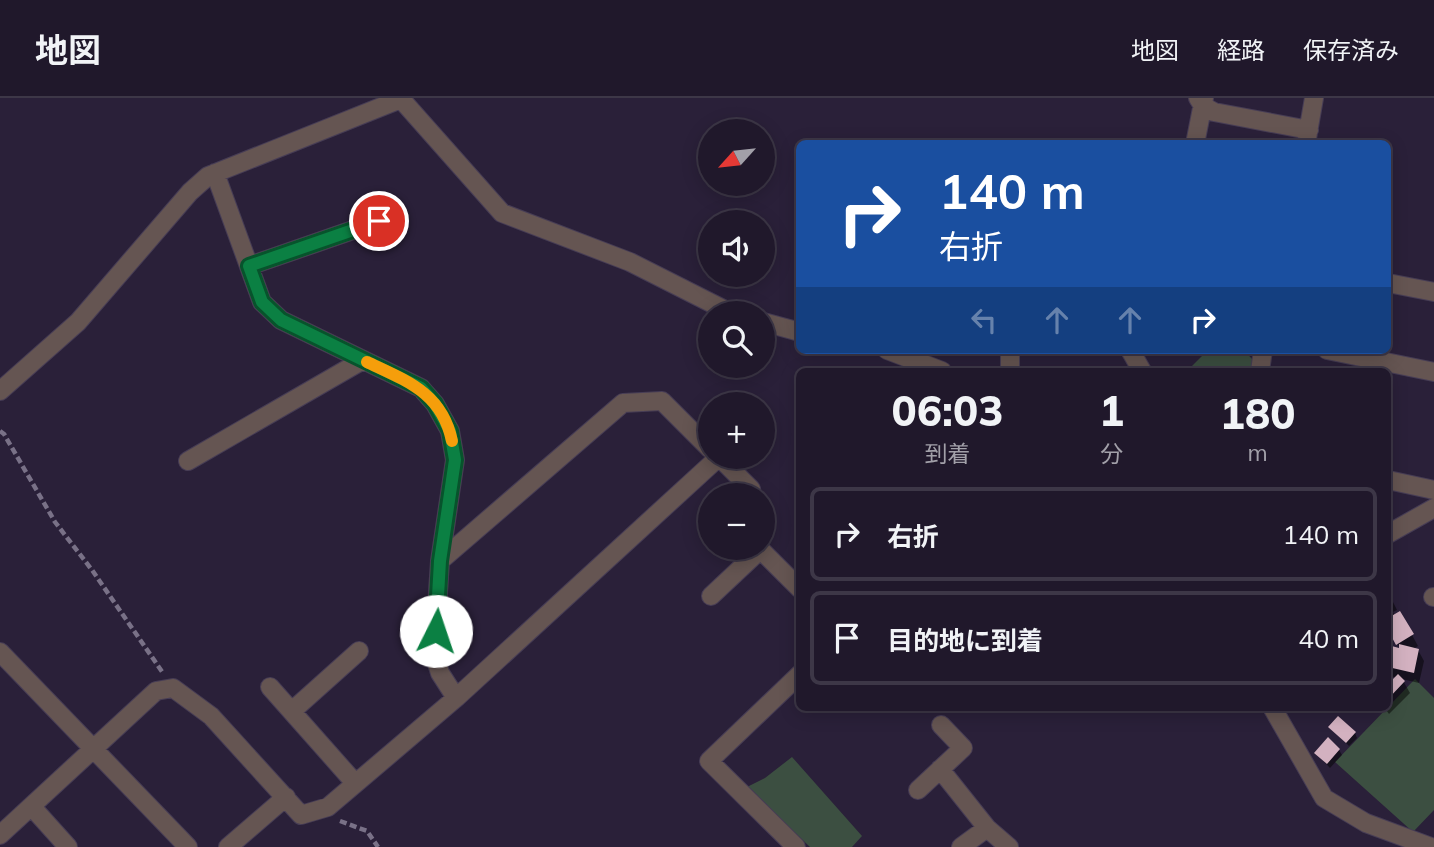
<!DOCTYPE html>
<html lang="ja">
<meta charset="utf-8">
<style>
body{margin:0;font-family:Mulish,"Noto Sans JP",sans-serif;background:#2d2537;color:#f1f3f6;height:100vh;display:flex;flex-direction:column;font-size:26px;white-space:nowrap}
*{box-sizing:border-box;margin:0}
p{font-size:23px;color:#a2a0a9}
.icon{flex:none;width:38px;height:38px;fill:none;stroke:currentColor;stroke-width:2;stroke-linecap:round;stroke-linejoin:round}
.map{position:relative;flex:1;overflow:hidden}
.details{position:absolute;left:796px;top:270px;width:595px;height:343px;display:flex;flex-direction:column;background:#20182b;border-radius:10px;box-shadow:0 4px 18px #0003,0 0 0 2px #3d3747}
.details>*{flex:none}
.guide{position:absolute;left:796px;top:42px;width:595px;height:214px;border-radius:10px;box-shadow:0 4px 18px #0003,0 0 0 2px #3d3747;background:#1a4fa0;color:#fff;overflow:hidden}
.needle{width:46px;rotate:243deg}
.buttons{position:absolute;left:698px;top:21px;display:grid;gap:14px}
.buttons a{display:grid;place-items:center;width:77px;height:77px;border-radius:50%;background:#20182b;box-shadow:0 4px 18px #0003,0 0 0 2px #3d3747;font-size:35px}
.pin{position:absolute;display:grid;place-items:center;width:60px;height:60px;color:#fff;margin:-30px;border:4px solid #fff;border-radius:50%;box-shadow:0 2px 7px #0007}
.me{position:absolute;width:77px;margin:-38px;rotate:4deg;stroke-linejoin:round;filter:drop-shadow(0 0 5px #0008)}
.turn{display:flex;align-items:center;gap:24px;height:147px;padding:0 28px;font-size:32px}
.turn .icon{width:91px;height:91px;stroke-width:2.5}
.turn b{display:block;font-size:49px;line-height:60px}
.lanes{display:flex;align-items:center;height:66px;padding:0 28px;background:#0003;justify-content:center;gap:35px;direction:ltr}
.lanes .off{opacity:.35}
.eta{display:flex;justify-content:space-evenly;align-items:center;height:119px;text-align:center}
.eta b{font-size:42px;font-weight:800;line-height:49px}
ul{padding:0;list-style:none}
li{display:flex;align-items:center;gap:21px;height:94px;margin:0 14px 10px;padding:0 14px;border:4px solid #3d3747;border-radius:10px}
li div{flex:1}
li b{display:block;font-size:26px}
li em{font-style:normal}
header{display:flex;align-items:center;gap:42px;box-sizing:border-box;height:98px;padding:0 35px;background:#20182b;border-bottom:2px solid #3d3747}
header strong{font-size:33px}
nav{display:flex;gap:38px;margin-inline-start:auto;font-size:24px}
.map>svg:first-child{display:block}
.green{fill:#3c4f41}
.shadow{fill:#0007}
.building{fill:#d3b1c0}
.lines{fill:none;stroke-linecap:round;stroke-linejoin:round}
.minor-casing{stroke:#473d55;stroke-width:20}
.path{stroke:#797187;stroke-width:4.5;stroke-dasharray:7 3.5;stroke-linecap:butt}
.minor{stroke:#655552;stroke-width:18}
.route-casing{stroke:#07532c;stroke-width:18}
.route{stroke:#0b8043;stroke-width:12}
.slow{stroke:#f59e0b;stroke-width:12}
</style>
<header>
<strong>地図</strong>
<nav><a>地図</a><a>経路</a><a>保存済み</a></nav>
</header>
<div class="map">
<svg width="1434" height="749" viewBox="0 0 1434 749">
<rect width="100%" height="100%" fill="#2a2039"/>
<path class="green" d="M1208 252C1225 252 1244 247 1254 264L1252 273H1187Z
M1415 581 1434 600V712L1413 734 1335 664Z
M792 659 862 738 852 749H810L747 689 765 680Z"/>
<path class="shadow" d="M1388 494 1397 512 1393 514 1395 518 1400 515 1418 548 1413 551 1418 552 1424 563 1419 585 1402 581 1410 595 1389 616 1384 609H1388V578L1393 583 1397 580 1391 578 1388 573V554L1389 549 1401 552 1388 528Z
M1330 629 1355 635 1357 640 1349 648Z
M1339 652 1342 657 1330 670 1316 655Z"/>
<path class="building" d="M1388 490 1393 500 1388 503 1393 512 1388 515Z
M1400 513 1414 536 1396 547 1388 532V520Z
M1399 546 1419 551 1414 575 1388 569V547L1399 550Z
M1388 575 1393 581 1398 576 1405 583 1388 601Z
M1338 618 1356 634 1346 645 1328 629Z
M1328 639 1340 651 1327 666 1314 655Z"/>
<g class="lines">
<defs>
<path id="minor" d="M1198 0 1203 8 1214 14 1309 32
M1195 46 1204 0
M1306 46 1314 0
M215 75 262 204 281 222 421 290 435 306 450 333 455 362 440 463 434 556 440 575 456 600
M249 168 379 123
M1388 185 1434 194
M763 224 800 234
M887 252 942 273
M1130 252 1142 273
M1327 252 1434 274
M1010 273V252
M1260 273 1263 252
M0 293 78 224 190 94 208 78 401 1 502 115 630 164 731 215
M719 359 751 391 752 397
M188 363 363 262
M1388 382 1434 392
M1388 436 1434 410
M759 450 800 491
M440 463 623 305 662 303 710 351
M711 498 760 452
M1433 499H1434
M0 554 188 749
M270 589 355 685
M1272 609 1324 700 1366 725 1431 749
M292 613 359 553
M940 671 987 730 1009 749
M918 692 963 650 941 627
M32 709 68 749
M0 737 156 593 173 590 211 618 301 717 328 709 456 600 719 359
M228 749 286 699
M796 749 709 663 800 576
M961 749 987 730"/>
</defs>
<use href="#minor" class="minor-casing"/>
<path class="path" d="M0 333 4 336 55 424 92 472 163 575
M340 723 367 733 378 749"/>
<use href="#minor" class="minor"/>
</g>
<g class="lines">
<defs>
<path id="route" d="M379 123 249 168 262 204 281 222 421 290 435 306 450 333 455 362 440 463 436 533"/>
</defs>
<use href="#route" class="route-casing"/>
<use href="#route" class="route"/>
<path class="slow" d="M367 264C407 283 442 295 452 343"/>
</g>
</svg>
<div class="buttons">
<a><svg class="needle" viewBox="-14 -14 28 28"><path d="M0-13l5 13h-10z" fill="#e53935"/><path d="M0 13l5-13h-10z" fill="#a2a0a9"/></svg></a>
<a><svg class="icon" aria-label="sound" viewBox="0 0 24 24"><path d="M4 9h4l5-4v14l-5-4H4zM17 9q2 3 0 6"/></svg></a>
<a><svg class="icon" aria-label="search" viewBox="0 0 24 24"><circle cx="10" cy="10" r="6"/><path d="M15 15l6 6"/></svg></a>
<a>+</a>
<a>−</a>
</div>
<div class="pin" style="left:379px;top:123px;background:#d93025"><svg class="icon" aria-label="arrive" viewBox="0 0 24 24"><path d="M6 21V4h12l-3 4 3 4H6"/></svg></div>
<svg class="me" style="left:436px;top:533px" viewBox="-20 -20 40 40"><circle r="19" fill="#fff"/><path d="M0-13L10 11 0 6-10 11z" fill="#0b8043"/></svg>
<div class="guide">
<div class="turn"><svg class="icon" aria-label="right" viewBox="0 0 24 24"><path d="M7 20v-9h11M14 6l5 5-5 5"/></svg><div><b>140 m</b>右折</div></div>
<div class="lanes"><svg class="icon off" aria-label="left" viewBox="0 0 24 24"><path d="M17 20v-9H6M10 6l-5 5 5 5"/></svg><svg class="icon off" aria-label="ahead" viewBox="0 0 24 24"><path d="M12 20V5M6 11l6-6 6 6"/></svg><svg class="icon off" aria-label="ahead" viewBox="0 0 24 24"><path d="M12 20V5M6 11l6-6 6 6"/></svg><svg class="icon" aria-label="right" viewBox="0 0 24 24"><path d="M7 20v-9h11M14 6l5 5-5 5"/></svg></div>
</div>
<section class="details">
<div class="eta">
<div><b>06:03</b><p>到着</p></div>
<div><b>1</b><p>分</p></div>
<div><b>180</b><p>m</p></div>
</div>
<ul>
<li><svg class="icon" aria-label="right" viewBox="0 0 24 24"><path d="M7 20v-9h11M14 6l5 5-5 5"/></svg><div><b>右折</b></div><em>140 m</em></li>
<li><svg class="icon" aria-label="arrive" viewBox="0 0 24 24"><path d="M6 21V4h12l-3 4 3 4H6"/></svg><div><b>目的地に到着</b></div><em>40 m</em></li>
</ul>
</section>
</div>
